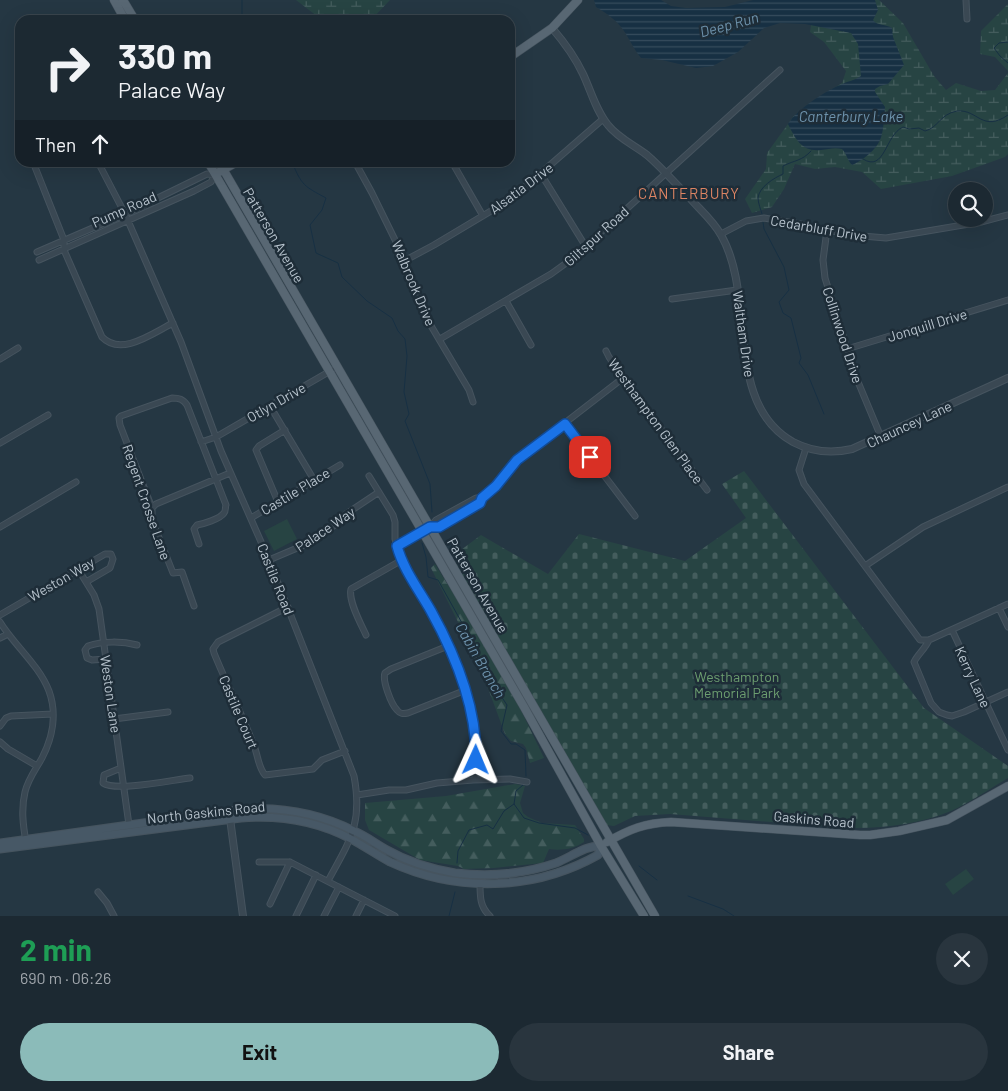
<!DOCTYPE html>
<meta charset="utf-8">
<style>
body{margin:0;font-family:Barlow,sans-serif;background:#29353e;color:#f1f3f6;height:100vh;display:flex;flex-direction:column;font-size:19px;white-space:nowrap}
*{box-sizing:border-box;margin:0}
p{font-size:16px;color:#a0a6ac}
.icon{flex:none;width:28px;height:28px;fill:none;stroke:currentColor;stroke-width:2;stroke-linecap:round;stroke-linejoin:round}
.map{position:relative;height:916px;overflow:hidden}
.sheet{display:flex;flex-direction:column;background:#1c2932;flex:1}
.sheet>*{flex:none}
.banner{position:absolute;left:15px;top:15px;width:500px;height:152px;border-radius:15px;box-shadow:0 5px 20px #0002,0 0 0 1px #3a454d;background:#1c2932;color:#f1f3f6;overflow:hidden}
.tools{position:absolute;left:948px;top:182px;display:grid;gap:10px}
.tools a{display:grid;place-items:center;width:45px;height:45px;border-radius:50%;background:#1c2932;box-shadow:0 5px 20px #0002,0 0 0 1px #3a454d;font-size:25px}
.pin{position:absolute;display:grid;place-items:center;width:42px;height:42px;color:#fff;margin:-21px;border-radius:10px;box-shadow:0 2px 8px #0006}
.me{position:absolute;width:55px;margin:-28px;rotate:1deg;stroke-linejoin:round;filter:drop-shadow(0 0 4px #0008)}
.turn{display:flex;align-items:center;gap:18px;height:105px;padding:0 20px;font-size:22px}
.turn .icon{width:65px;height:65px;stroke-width:2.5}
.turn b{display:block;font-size:35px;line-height:42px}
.then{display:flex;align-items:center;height:48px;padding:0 20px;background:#0003;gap:10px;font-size:19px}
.round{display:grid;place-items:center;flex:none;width:52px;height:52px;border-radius:26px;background:#29353e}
.headline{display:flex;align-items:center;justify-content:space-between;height:85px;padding:0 20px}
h1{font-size:30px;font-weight:700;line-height:38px;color:#1e9e55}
.cta{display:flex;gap:10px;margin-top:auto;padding:10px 20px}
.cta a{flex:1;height:58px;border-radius:30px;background:#8bbbb9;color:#111;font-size:20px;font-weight:700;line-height:58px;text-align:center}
.cta a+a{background:#29353e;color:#f1f3f6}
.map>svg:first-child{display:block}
.forest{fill:url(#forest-firs)}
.wetland{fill:url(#wetland-marsh)}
.cemetery{fill:url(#cemetery-stones)}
.park{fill:#274443}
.water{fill:url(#water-rules)}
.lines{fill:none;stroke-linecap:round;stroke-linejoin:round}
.stream{stroke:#173043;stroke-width:1}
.minor-casing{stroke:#46545f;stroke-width:7}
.tertiary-casing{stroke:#46545f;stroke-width:8}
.secondary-casing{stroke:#46545f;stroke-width:9}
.primary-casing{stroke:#46545f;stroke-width:9}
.minor{stroke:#3a4853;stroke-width:5}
.tertiary{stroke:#3a4853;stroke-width:6}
.secondary{stroke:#475866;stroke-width:7}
.primary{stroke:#586773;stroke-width:8}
.route-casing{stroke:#114b97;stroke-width:12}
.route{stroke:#1a73e8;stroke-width:9}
.labels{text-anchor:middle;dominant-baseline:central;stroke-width:5;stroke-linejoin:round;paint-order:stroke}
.street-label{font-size:14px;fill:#b7c3cd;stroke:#1e2d38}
.park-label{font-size:14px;fill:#6d9f70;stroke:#1e2d38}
.water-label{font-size:15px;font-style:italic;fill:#6e93ad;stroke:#1e2d38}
.neighbourhood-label{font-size:15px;letter-spacing:1px;fill:#dc8463;stroke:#1e2d38}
</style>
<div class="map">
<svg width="1008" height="916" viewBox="0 0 1008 916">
<defs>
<pattern id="forest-firs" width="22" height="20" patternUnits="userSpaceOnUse" patternTransform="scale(1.25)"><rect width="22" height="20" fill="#274443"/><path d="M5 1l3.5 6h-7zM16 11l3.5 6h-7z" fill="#445d5d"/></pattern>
<pattern id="wetland-marsh" width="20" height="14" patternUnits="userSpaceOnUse" patternTransform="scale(1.25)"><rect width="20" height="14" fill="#274443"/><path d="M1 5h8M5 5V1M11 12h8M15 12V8" fill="none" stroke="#445d5d"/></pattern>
<pattern id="cemetery-stones" width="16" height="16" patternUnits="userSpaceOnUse" patternTransform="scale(1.25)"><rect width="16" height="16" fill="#274443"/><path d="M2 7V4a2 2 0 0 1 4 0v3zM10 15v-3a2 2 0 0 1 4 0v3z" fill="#445d5d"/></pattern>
<pattern id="water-rules" width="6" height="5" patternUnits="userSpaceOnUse" patternTransform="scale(1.25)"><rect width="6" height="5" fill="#173043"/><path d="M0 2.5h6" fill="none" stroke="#364c5d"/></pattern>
</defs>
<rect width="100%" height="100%" fill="#253743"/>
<path class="forest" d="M435 564 467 616 516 700 544 758 530 763 526 748 523 744 511 741 505 734 489 691 459 624 431 568Z
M515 784 525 786 520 803 523 813 528 817 542 823 575 825 584 839V842C574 849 561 851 549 849L543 863 494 868 464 869 458 866 420 860 369 830 365 820V803L446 796Z"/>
<path class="wetland" d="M296 0H390L371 20H322Z
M841 0H879L903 23 934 76 946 90 956 83 981 91 995 90 1008 73V154L1005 157 952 176 881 189 862 172 835 167 815 169 795 164 784 189 772 207 752 213 745 199 766 169 767 153 793 117 807 105 842 83 846 71 824 42 810 32 811 25Z
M1008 4V71L995 57 980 54 981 31Z"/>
<path class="cemetery" d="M744 471 924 708 1008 766V778C989 789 971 802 951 811 919 824 882 829 848 828L670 814 635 816 614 826 606 825 482 612 453 556 481 535 548 574 579 534 685 561 746 518 722 484Z"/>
<path class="park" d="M287 519 297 539 274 551 264 531Z
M966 869 974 879 953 895 945 884Z"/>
<path class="water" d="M594 0H661L671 6 686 8 725 7 753 0H875L878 10 873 20C877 26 886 24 892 28L893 37 904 65 888 84 880 86 875 89V92L885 107C884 117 884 131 880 140 876 150 862 161 852 165 847 160 847 154 842 149 835 147 829 149 821 150 802 152 796 140 788 124 797 109 826 91 842 84 849 81 855 80 861 76L858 44 851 33 805 24 780 23 764 28 738 52 713 66 696 68 662 60 641 58C635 51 631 42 626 34 619 22 608 14 596 7Z"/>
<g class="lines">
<path class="stream" d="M242 20V0
M1008 42 999 43 994 48 1000 56 1008 63
M863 159C885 173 885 135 903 127L909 129 919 128 925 131C938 128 940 114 957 111 978 109 982 133 1008 115
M292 162C302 186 304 186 326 198L322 210 310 225 316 253 338 263 342 277 367 301 392 318 398 331 405 339 407 356 404 392 409 414 405 421 430 484 432 512
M762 214C761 210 758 203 758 198 759 187 774 178 783 174V166C795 160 802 161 811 151
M763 222 764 229 784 267 789 290 779 302 783 313 791 318 801 358 799 363 808 375 824 414
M422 543 426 557 428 577 438 580 462 623 477 657 484 664 491 681 507 705 501 731 511 744H516L525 750 526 776
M523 785 516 791 514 804 524 818 539 823 575 828 588 835
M457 863 458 851 469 830 487 825 493 829 504 811 514 804
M639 866 657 880
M688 896 723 909 734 916
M449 916 455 892"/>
<defs>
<path id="minor" d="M966 0 967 19
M20 114V125
M33 162 64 240V250L102 337C121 357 153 333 173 323
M98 162 125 214 181 342 221 451 269 560 354 776C363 824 350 840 328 881
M355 162 372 193 400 250 427 319 469 390 473 402
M452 162 483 216
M541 174 586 247
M827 230 823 260 825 278 856 377 881 437
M721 234 746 221 764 218 800 224 851 235 886 238 981 222 1008 215
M37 252 125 214 207 174 215 175 211 182 194 191 39 260
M404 261 434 245 511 199 603 119
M672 299 737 290
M506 301 531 345
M440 339 551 274 569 261 780 70
M847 349 1008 300
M606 351 609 357 623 378 707 490
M0 359 18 348
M270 406 314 480
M565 424 635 516
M201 442 216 437 332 370
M0 443 48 415
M806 448 799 470 804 484 920 640H929L1008 604
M369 476 393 515 395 522V539L398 551 437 622 468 694 476 735 475 780
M278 502 256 450 259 446 285 430
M152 508 156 504 230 473
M251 518 340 465
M0 527 76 482
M430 527H439L480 503 482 498 496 486 517 460 623 378
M397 546 430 527 436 520 476 498H482
M269 560 302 546 335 525 343 516 379 492
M865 566 923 527 1008 487
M78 569 94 595 99 609 129 825
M194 606 182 572 173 573 152 520V508L120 425 119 418 121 416 172 398C179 398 183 399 187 405L226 505C225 507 226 511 224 513 220 519 203 524 197 525L194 529 199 544
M288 607 218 642 213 649 214 653C227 685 242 714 254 746 258 755 258 767 265 775L313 769 322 760 345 751
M999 608 1008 627
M0 615 105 554H111L113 559 110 568 86 582
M0 622C14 645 39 665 49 691 57 713 53 737 42 758 36 769 28 779 25 792 21 809 23 825 26 842
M952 630 1008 750
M366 635C361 624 348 601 351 589L402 560
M0 638 8 634
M929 640C925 649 918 654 914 662L931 703 939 712 947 715 952 716 964 712 1008 692
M448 646 391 669 385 673C382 680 391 704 397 710 400 714 403 714 408 713L466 690
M106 659 92 660 87 658 85 650 88 646C103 641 122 641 137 645
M114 719 168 712
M0 726 6 718 11 716 53 714
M0 742 8 749 37 766
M121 768 104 775 103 783C116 792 172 780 190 778
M357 795 389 790H406L437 783 473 780 510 779 527 782
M259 862H290L395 916
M480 883C480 897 480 907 490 916
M98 892 107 903 114 916
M270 904 290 862
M296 916 316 875
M324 916 339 887
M356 916 364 900"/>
<path id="tertiary" d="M552 28C564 42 575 57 583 74 591 91 596 111 608 125 618 138 634 145 647 155 661 167 674 182 687 195 698 208 713 220 721 235 757 297 723 403 793 442 812 452 831 454 852 449L1008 378
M229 811 243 916"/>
<path id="secondary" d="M0 843 229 811C273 805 314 811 354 831 366 836 376 844 387 850 408 862 431 869 455 873 488 877 524 874 556 863 571 857 586 845 601 846L598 855C534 891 457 893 390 862 377 855 364 846 351 839 317 821 279 815 241 818L0 849"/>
<path id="primary" d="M114 0 125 20
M123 0 135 20
M510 57 552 28 578 0
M208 162 524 707 601 846 644 916
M219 162 655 916
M219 172 237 162
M607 842C630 829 645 823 671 822L860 835H870L899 831 947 820 1008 786"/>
</defs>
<use href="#minor" class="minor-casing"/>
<use href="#tertiary" class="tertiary-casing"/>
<use href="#secondary" class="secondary-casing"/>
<use href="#primary" class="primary-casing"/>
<use href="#minor" class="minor"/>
<use href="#tertiary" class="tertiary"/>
<use href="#secondary" class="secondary"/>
<use href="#primary" class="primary"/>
</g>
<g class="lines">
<defs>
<path id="route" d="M476 760C477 707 456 656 431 611 419 590 403 569 397 546L430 527H439L480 503 482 498 496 486 517 460 565 424 590 457"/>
</defs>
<use href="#route" class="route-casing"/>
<use href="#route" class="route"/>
</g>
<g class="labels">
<g class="street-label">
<text transform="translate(521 188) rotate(-37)">Alsatia Drive</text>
<text transform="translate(124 209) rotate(-24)">Pump Road</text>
<text transform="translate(819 228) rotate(10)">Cedarbluff Drive</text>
<text transform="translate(274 235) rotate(60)">Patterson Avenue</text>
<text transform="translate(596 236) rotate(-42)">Giltspur Road</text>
<text transform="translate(414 283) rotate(67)">Walbrook Drive</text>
<text transform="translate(927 325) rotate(-17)">Jonquill Drive</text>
<text transform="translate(744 334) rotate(82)">Waltham Drive</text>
<text transform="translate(843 335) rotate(72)">Collinwood Drive</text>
<text transform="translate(276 402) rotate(-30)">Otlyn Drive</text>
<text transform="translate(656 421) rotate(54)">Westhampton Glen Place</text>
<text transform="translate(909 424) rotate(-25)">Chauncey Lane</text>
<text transform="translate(295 491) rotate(-31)">Castile Place</text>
<text transform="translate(147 502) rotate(71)">Regent Crosse Lane</text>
<text transform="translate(325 529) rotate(-34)">Palace Way</text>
<text transform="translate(61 579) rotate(-30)">Weston Way</text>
<text transform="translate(276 579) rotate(68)">Castile Road</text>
<text transform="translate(478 585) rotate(60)">Patterson Avenue</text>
<text transform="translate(973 677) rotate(65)">Kerry Lane</text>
<text transform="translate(111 694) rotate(82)">Weston Lane</text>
<text transform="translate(239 712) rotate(67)">Castile Court</text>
<text transform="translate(206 812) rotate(-6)">North Gaskins Road</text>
<text transform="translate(814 819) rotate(5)">Gaskins Road</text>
</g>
<g class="park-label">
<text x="737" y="676">Westhampton<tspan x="737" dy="16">Memorial Park</tspan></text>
</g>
<g class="water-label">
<text transform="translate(729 24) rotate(-15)">Deep Run</text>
<text x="851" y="116">Canterbury Lake</text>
<text transform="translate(481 660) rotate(60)">Cabin Branch</text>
</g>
<g class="neighbourhood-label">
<text x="689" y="193">CANTERBURY</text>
</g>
</g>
</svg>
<div class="tools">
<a><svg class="icon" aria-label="search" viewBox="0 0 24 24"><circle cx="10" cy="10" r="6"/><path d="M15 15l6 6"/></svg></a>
</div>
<div class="pin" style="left:590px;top:457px;background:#d93025"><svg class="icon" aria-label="arrive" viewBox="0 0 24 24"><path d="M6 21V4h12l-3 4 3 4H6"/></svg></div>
<svg class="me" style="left:476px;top:760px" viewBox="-20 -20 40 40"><path d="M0-17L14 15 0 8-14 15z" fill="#1a73e8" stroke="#fff" stroke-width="4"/></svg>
<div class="banner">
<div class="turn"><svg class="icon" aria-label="right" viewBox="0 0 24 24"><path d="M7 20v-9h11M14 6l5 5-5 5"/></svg><div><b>330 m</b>Palace Way</div></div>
<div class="then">Then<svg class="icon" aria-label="ahead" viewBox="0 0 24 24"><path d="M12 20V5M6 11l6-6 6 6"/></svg></div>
</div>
</div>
<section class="sheet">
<div class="headline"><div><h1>2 min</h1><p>690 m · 06:26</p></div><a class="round"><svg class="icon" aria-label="close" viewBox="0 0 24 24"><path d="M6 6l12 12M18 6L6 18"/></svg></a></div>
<div class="cta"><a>Exit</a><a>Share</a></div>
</section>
